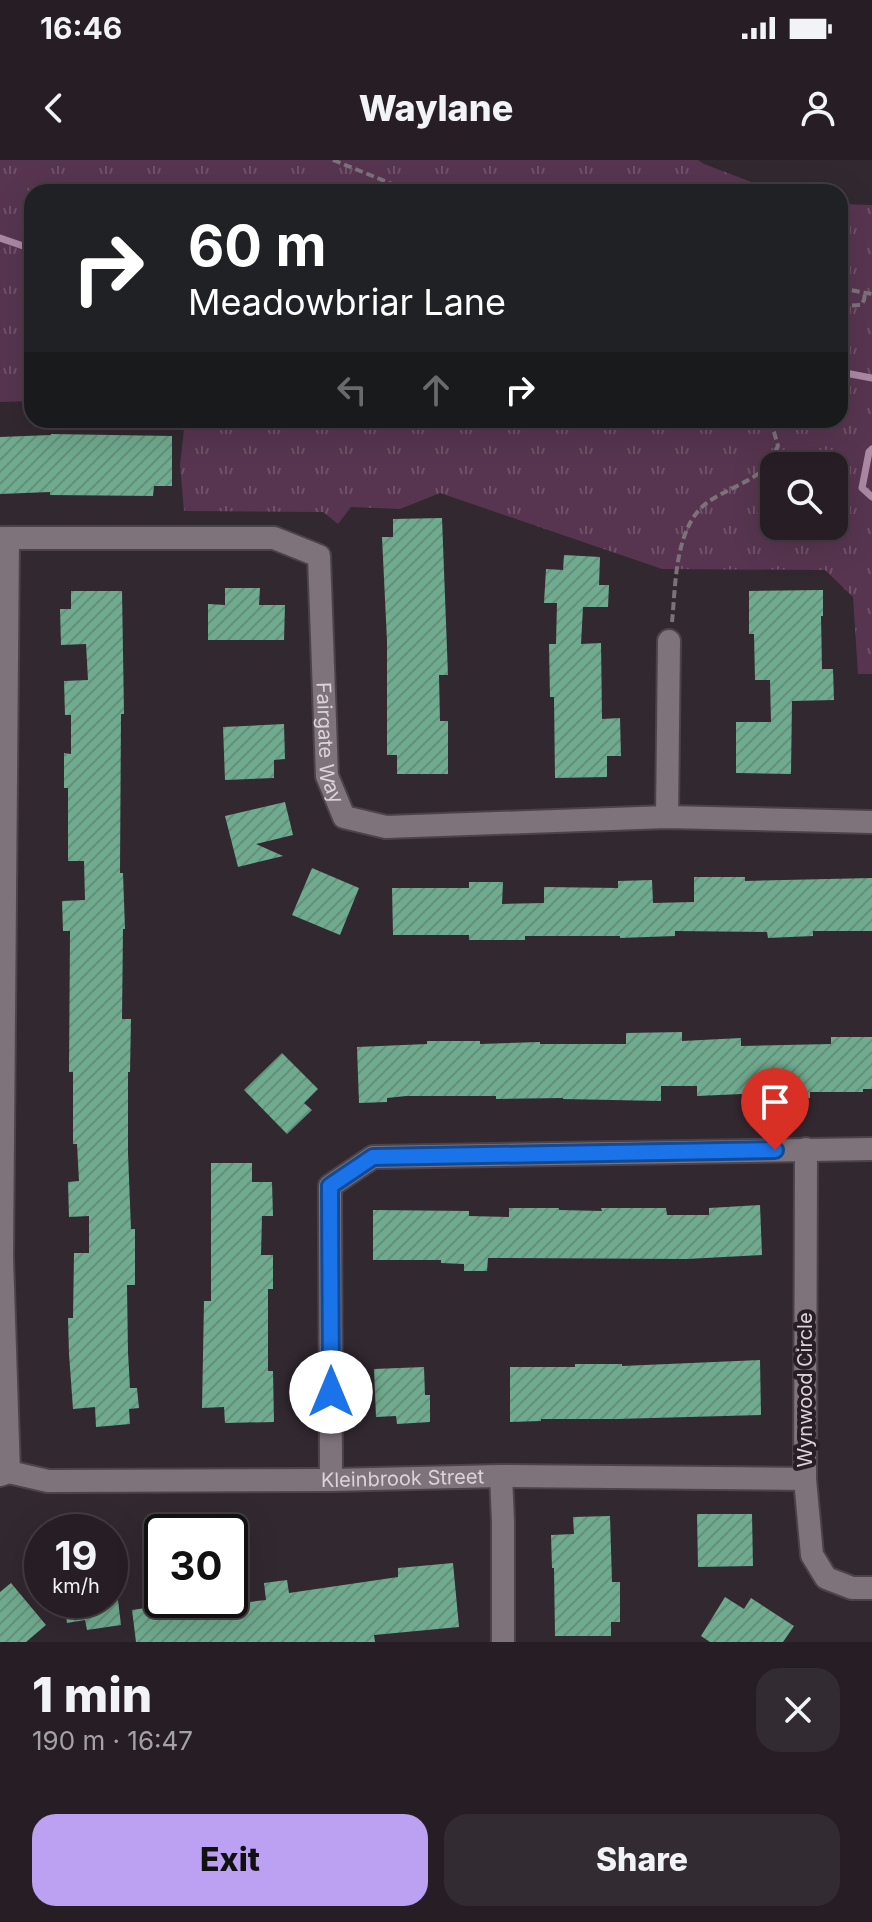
<!DOCTYPE html>
<meta charset="utf-8">
<style>
body{margin:0;font-family:Inter,sans-serif;background:#322b31;color:#f1f3f6;height:100vh;display:flex;flex-direction:column;font-size:30px;white-space:nowrap}
*{box-sizing:border-box;margin:0}
p{font-size:26px;color:#a4a2a6}
.icon{flex:none;width:44px;height:44px;fill:none;stroke:currentColor;stroke-width:2;stroke-linecap:round;stroke-linejoin:round}
.map{position:relative;height:1482px;overflow:hidden}
.sheet{display:flex;flex-direction:column;background:#261e24;flex:1}
.sheet>*{flex:none}
.top-card{position:absolute;left:24px;top:24px;width:824px;height:244px;border-radius:24px;box-shadow:0 8px 32px #0002,0 0 0 2px #423c41;background:#202124;color:#fff;overflow:hidden}
.fabs{position:absolute;left:760px;top:292px;display:grid;gap:16px}
.fabs a{display:grid;place-items:center;width:88px;height:88px;border-radius:16px;background:#261e24;box-shadow:0 8px 32px #0002,0 0 0 2px #423c41;font-size:40px}
.speed{position:absolute;left:24px;top:1354px;display:flex;gap:16px;font-size:40px;font-weight:700;text-align:center}
.speed>*{display:grid;place-content:center;width:104px;height:104px;border-radius:50%;background:#261e24;box-shadow:0 8px 32px #0002,0 0 0 2px #423c41;line-height:1}
.speed small{font-size:20px;font-weight:400}
.speed .limit{border:4px solid #111;border-radius:12px;background:#fff;color:#111}
.pin{position:absolute;display:grid;place-items:center;width:68px;height:68px;color:#fff;margin:-82px -34px;border-radius:50% 50% 50% 0;rotate:-45deg;box-shadow:0 0 8px #0007}
.pin .icon{rotate:45deg}
.me{position:absolute;width:88px;margin:-44px;rotate:0deg;stroke-linejoin:round;filter:drop-shadow(0 0 6px #0008)}
.turn{display:flex;align-items:center;gap:28px;height:168px;padding:0 32px;font-size:36px}
.turn .icon{width:104px;height:104px;stroke-width:2.5}
.turn b{display:block;font-size:56px;line-height:68px}
.lanes{display:flex;align-items:center;height:76px;padding:0 32px;background:#0003;justify-content:center;gap:40px;direction:ltr}
.lanes .off{opacity:.35}
.round{display:grid;place-items:center;flex:none;width:84px;height:84px;border-radius:24px;background:#322b31}
.headline{display:flex;align-items:center;justify-content:space-between;height:136px;padding:0 32px}
h1{font-size:48px;font-weight:800;line-height:60px}
.cta{display:flex;gap:16px;margin-top:auto;padding:16px 32px}
.cta a{flex:1;height:92px;border-radius:24px;background:#bca0f2;color:#111;font-size:32px;font-weight:800;line-height:92px;text-align:center}
.cta a+a{background:#322b31;color:#f1f3f6}
.status{display:flex;justify-content:space-between;align-items:center;height:56px;padding:0 40px;background:#261e24;direction:ltr}
.status svg{height:22px;fill:currentColor}
header{display:flex;justify-content:space-between;align-items:center;height:104px;padding:0 32px;background:#261e24;font-size:36px;font-weight:800}
.map>svg:first-child{display:block}
.grass{fill:url(#grass-tufts);fill-rule:evenodd}
.lines{fill:none;stroke-linecap:round;stroke-linejoin:round}
.stream{stroke:#aa89a4;stroke-width:7}
.building{fill:url(#building-hatch)}
.street-casing{stroke:#4c434a;stroke-width:26}
.path{stroke:#7c737a;stroke-width:4;stroke-dasharray:8 4;stroke-linecap:butt}
.street{stroke:#7e727b;stroke-width:22}
.route-casing{stroke:#114b97;stroke-width:20}
.route{stroke:#1a73e8;stroke-width:14}
.labels{text-anchor:middle;dominant-baseline:central;stroke-width:8;stroke-linejoin:round;paint-order:stroke}
.street-label{font-size:20px;fill:#dad3d8;stroke:#281e26}
</style>
<div class="status"><b>16:46</b><svg viewBox="0 0 49 12"><path d="M0 12V9h3v3zM5 12V6h3v6zM10 12V3h3v9zM15 12V0h3v12zM26 1h20v11H26zM47 4h2v5h-2z"/></svg></div>
<header><svg class="icon" aria-label="back" viewBox="0 0 24 24"><path d="M15 5l-7 7 7 7"/></svg>Waylane<svg class="icon" aria-label="person" viewBox="0 0 24 24"><circle cx="12" cy="8" r="4"/><path d="M4 21q1-7 8-7t8 7"/></svg></header>
<div class="map">
<svg width="872" height="1482" viewBox="0 0 872 1482">
<defs>
<pattern id="grass-tufts" width="24" height="20" patternUnits="userSpaceOnUse" patternTransform="scale(2)"><rect width="24" height="20" fill="#573550"/><path d="M3 7l-1-3M5 7V3M7 7l1-3M15 17l-1-3M17 17v-4M19 17l1-3" fill="none" stroke="#6f5168"/></pattern>
<pattern id="building-hatch" width="6" height="6" patternUnits="userSpaceOnUse" patternTransform="scale(2)"><rect width="6" height="6" fill="#6fab8e"/><path d="M-1 1l2-2M0 6l6-6M5 7l2-2" fill="none" stroke="#64907b"/></pattern>
</defs>
<rect width="100%" height="100%" fill="#322830"/>
<path class="grass" d="M0 0H698L704 4 778 32H32V241L0 242Z
M840 44 872 45V514H858L853 437 825 410 662 409 440 333 400 349 351 347 338 364 323 352 184 351 180 305 184 270 174 260H840ZM774 306H834V366H774Z"/>
<g class="lines">
<path class="stream" d="M0 78 32 89
M840 212 872 218
M872 289 869 292 862 328 872 337"/>
</g>
<path class="building" d="M51 274 172 276V326H154L153 336 50 335V332L0 334V277L51 275Z
M442 358 448 515H439L440 561H448V614H397V595H387V481L382 377H393V359Z
M564 395 600 397 599 425H609L608 447H583L581 484 601 483 602 559 620 558 621 596H607V617L555 618 554 537H550L549 484H556L557 443H544L546 409 563 410Z
M225 428H260L259 445H285L284 480H208V444L225 445Z
M823 430V456H821L822 509H833L834 540 792 541 791 614 736 613V562H771L770 520H755L754 474H749V431Z
M71 431H122L124 554H121L120 713H123L125 769H123L122 859H131L130 912H128V993L131 1069H135V1125H127L128 1192 130 1228H137L139 1248 129 1249 130 1264 96 1267 95 1247 73 1249 69 1194 68 1158H73L74 1093H89V1056L69 1057 68 1022 79 1021 77 984H73V912H69L70 771H63L62 741 85 740 84 701H68V628H64V593L71 594V555H65L64 521 88 520 86 484 61 485 60 449H71Z
M284 564 285 599 274 600V618L225 620 223 567Z
M285 642 293 675 256 684 283 696 238 707 225 656Z
M312 708 359 728 340 775 292 755Z
M694 717H745V721L872 718V771H813V776L768 778 767 772 675 771V776L620 778V776H525V780H469V775H393L392 728H469V722H503L502 744 544 743V727L618 728V721L652 720 653 743 694 742Z
M682 872V881L741 878V886L831 884V877H872V929H863V932H810V938L764 940V933L697 936V926H661V941L563 939V938L496 939V936H406L387 938V942L359 943 357 887 427 884V881H480V884L540 882V884H626V873Z
M282 893 318 929 304 943 312 950 287 974 244 930Z
M211 1003H252V1022H272L273 1056H262L261 1095H273V1129H268V1211H273L274 1262 225 1263 224 1247 202 1248 204 1141H211Z
M760 1045 762 1095 687 1099 488 1098 487 1111H464V1104L441 1103V1100H373V1050L469 1051V1056L509 1057V1048H559V1050L602 1051 601 1048H666L667 1055H709V1048Z
M760 1200 761 1255 617 1259H541V1261L510 1262V1207H575V1204H622V1206Z
M424 1207 425 1235H430V1262L397 1264 396 1256 376 1257 374 1209Z
M697 1354H752L753 1406 698 1407Z
M610 1356 612 1422H620V1462H611V1476H555L554 1408H552L551 1375 574 1374 573 1357Z
M453 1403 459 1467 374 1475 375 1482H136L132 1450 186 1442 187 1449 266 1440 264 1423 287 1420 289 1433 398 1417V1408Z
M11 1423 46 1465 26 1482H0V1432Z
M725 1437 744 1449 751 1438 794 1466 783 1482H710L701 1476Z
M64 1440H118L121 1465 87 1470 85 1460 67 1463Z"/>
<g class="lines">
<defs>
<g id="street">
<path id="s1" d="M0 378H274L319 396 327 616 344 657 386 667 667 657 872 662"/>
<path d="M8 378 2 1097 9 1312"/>
<path d="M667 657 669 481"/>
<path d="M806 989 805 1319 812 1395 826 1418 852 1428H872"/>
<path id="s2" d="M0 1315 9 1312 48 1321 331 1320 501 1316 805 1319"/>
<path d="M501 1316 503 1361V1482"/>
<path d="M331 1320 330 1026 373 997 872 989"/>
</g>
</defs>
<use href="#street" class="street-casing"/>
<path class="path" d="M333 0 412 32
M840 128 872 134
M840 146 861 145 864 140 865 133
M672 462C676 424 674 363 711 340 726 330 752 321 765 308 770 303 774 293 778 286L774 272 767 260"/>
<use href="#street" class="street"/>
</g>
<g class="lines">
<defs>
<path id="route" d="M331 1232 330 1026 373 997 775 990"/>
</defs>
<use href="#route" class="route-casing"/>
<use href="#route" class="route"/>
</g>
<g class="labels">
<g class="street-label">
<text stroke="none"><textPath href="#s1" startOffset="510">Fairgate Way</textPath></text>
<text transform="translate(805 1230) rotate(-90)">Wynwood Circle</text>
<text stroke="none"><textPath href="#s2" startOffset="404">Kleinbrook Street</textPath></text>
</g>
</g>
</svg>
<div class="fabs">
<a><svg class="icon" aria-label="search" viewBox="0 0 24 24"><circle cx="10" cy="10" r="6"/><path d="M15 15l6 6"/></svg></a>
</div>
<div class="speed"><div>19<small>km/h</small></div><div class="limit">30</div></div>
<div class="pin" style="left:775px;top:990px;background:#d93025"><svg class="icon" aria-label="arrive" viewBox="0 0 24 24"><path d="M6 21V4h12l-3 4 3 4H6"/></svg></div>
<svg class="me" style="left:331px;top:1232px" viewBox="-20 -20 40 40"><circle r="19" fill="#fff"/><path d="M0-13L10 11 0 6-10 11z" fill="#1a73e8"/></svg>
<div class="top-card">
<div class="turn"><svg class="icon" aria-label="right" viewBox="0 0 24 24"><path d="M7 20v-9h11M14 6l5 5-5 5"/></svg><div><b>60 m</b>Meadowbriar Lane</div></div>
<div class="lanes"><svg class="icon off" aria-label="left" viewBox="0 0 24 24"><path d="M17 20v-9H6M10 6l-5 5 5 5"/></svg><svg class="icon off" aria-label="ahead" viewBox="0 0 24 24"><path d="M12 20V5M6 11l6-6 6 6"/></svg><svg class="icon" aria-label="right" viewBox="0 0 24 24"><path d="M7 20v-9h11M14 6l5 5-5 5"/></svg></div>
</div>
</div>
<section class="sheet">
<div class="headline"><div><h1>1 min</h1><p>190 m · 16:47</p></div><a class="round"><svg class="icon" aria-label="close" viewBox="0 0 24 24"><path d="M6 6l12 12M18 6L6 18"/></svg></a></div>
<div class="cta"><a>Exit</a><a>Share</a></div>
</section>
